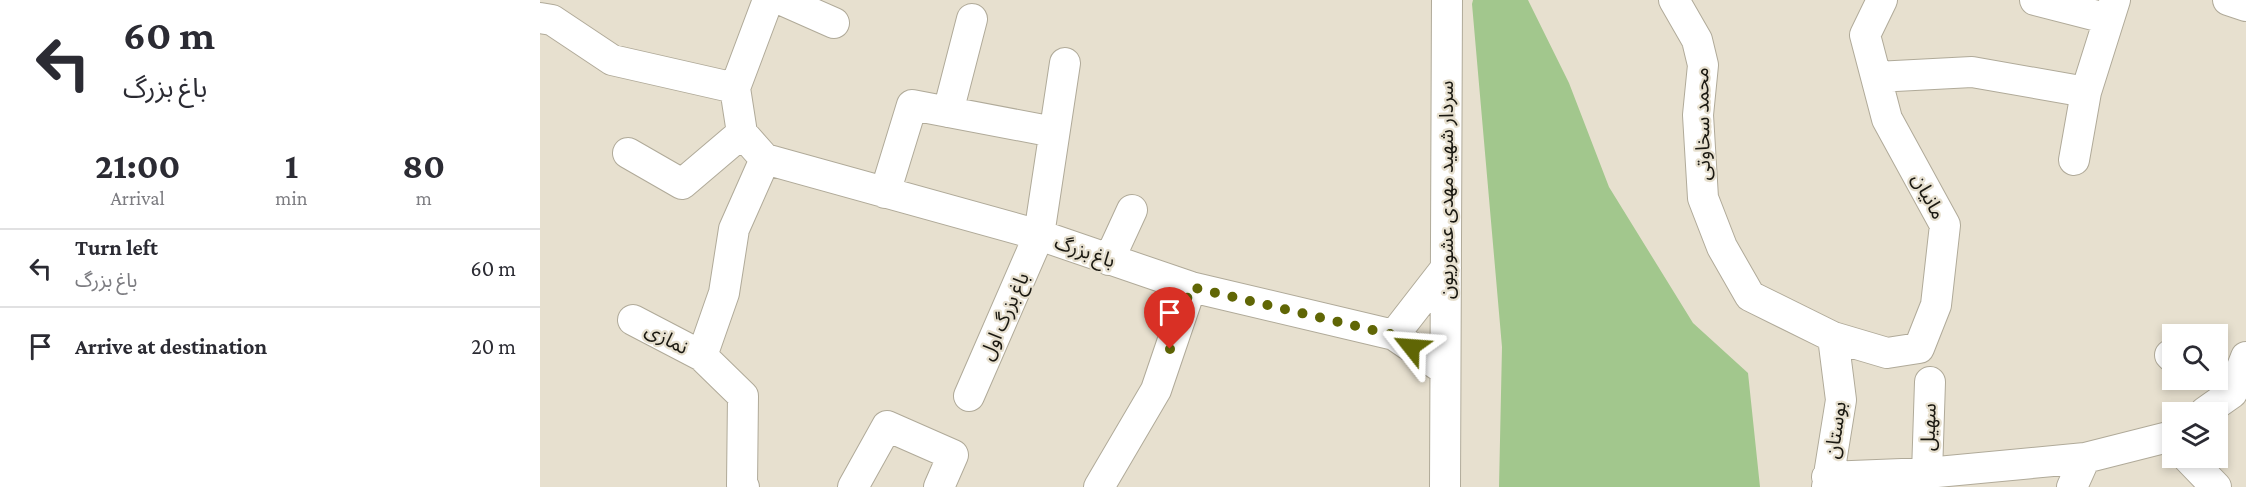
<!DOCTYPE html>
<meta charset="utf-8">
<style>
body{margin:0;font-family:"Crimson Pro","Noto Sans Arabic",serif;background:#f2f2f3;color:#2b2b33;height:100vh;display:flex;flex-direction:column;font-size:22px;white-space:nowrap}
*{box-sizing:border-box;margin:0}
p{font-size:20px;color:#7c7c81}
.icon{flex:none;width:33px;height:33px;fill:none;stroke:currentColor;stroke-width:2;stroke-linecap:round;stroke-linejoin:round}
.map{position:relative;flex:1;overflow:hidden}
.side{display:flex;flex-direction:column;background:#fff;width:540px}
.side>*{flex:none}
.guide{background:#fff;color:#2b2b33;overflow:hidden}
.buttons{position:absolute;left:1622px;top:324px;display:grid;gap:12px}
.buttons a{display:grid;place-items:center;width:66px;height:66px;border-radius:0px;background:#fff;box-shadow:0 3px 9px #0003;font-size:30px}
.pin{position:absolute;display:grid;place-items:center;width:51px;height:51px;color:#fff;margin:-62px -26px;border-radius:50% 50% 50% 0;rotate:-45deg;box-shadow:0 0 6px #0007}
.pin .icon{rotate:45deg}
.me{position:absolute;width:66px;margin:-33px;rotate:298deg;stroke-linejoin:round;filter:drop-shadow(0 0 4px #0008)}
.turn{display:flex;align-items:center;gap:21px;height:126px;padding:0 24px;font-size:27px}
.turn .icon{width:78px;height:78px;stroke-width:2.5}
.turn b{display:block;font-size:42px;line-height:51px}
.eta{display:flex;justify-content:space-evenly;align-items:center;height:102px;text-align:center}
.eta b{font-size:36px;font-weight:700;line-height:42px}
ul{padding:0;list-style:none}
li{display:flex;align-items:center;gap:18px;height:78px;padding:0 24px;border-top:2px solid #e1e1e2}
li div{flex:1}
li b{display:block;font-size:22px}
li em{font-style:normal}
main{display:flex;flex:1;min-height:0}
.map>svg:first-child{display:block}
.green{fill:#a2c78d}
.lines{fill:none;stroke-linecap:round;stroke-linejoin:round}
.minor-casing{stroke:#b0aa99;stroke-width:32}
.minor{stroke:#fff;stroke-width:30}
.route{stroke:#606605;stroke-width:10;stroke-dasharray:0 18}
.labels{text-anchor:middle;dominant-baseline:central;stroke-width:4.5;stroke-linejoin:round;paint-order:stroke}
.street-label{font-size:20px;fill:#1a1811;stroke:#e7e0cf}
</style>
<main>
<section class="side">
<div class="guide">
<div class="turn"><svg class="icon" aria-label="left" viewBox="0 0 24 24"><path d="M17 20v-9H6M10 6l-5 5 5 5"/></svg><div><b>60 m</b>باغ بزرگ</div></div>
</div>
<div class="eta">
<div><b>21:00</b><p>Arrival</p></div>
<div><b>1</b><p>min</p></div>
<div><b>80</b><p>m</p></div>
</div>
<ul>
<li><svg class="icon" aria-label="left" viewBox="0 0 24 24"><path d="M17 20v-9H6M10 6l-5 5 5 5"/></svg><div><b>Turn left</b><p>باغ بزرگ</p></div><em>60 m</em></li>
<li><svg class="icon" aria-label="arrive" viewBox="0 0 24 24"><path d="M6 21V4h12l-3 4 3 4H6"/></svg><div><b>Arrive at destination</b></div><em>20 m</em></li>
</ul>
</section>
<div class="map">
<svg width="1706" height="487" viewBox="0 0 1706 487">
<rect width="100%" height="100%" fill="#e7e0cf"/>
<path class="green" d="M933 0H988L1029 83 1069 187 1153 323 1208 373 1220 487H959L962 347 932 4Z"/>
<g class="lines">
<defs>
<path id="minor" d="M242 0 294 23
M1134 0 1157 40 1163 65 1158 115 1163 198 1182 247 1210 296 1293 337 1347 353 1379 348 1396 305 1405 225 1347 119 1325 35 1342 0
M1495 0 1569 19
M1688 0 1706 6
M0 18 12 20 72 60 195 88 202 133 225 159 194 229 184 293 162 356 203 396 202 485 204 487
M1336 77 1432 72 1546 92
M195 88 228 0
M408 112 432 19
M88 153 142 184 202 133
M225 159 499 235 651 287 854 335 905 370
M1534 160 1546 92 1575 0
M345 193 372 105 514 132
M569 260 592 210
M93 320 162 356
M854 335 906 268
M1630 355 1632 357
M429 396 499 235 525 63
M1665 412 1692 393 1706 357
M1648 458 1676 487
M1387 473 1390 382
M1287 477 1387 473 1545 458 1632 436
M313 487 347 426 413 455 399 487
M559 487 616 390 651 287
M905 487 907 0
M1287 487 1301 400 1293 337
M1532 487 1545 458"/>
</defs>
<use href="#minor" class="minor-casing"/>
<use href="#minor" class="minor"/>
</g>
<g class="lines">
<path class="route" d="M630 349 651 287 854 335 871 347"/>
</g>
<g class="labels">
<g class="street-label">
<text transform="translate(1162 124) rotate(-91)">محمد سخاوتی</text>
<text transform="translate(906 190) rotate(-90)">سردار شهید مهدی عشوریون</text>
<text transform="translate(1389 196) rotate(62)">مانیان</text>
<text transform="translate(545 251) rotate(19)">باغ بزرگ</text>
<text transform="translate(464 316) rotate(-66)">باغ بزرگ اول</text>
<text transform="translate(127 338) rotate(28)">نمازی</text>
<text transform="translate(1388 427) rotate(-88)">سهیل</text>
<text transform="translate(1295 430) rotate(-82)">بوستان</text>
</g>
</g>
</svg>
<div class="buttons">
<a><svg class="icon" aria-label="search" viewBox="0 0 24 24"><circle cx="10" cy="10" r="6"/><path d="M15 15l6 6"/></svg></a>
<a><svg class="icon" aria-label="layers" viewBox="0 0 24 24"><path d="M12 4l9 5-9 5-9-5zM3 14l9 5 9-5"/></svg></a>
</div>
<div class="pin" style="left:630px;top:349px;background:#d93025"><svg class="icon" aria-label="arrive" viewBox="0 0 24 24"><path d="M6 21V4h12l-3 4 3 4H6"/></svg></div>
<svg class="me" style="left:871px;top:347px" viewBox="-20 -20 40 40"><path d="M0-17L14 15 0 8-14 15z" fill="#606605" stroke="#fff" stroke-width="4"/></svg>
</div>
</main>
